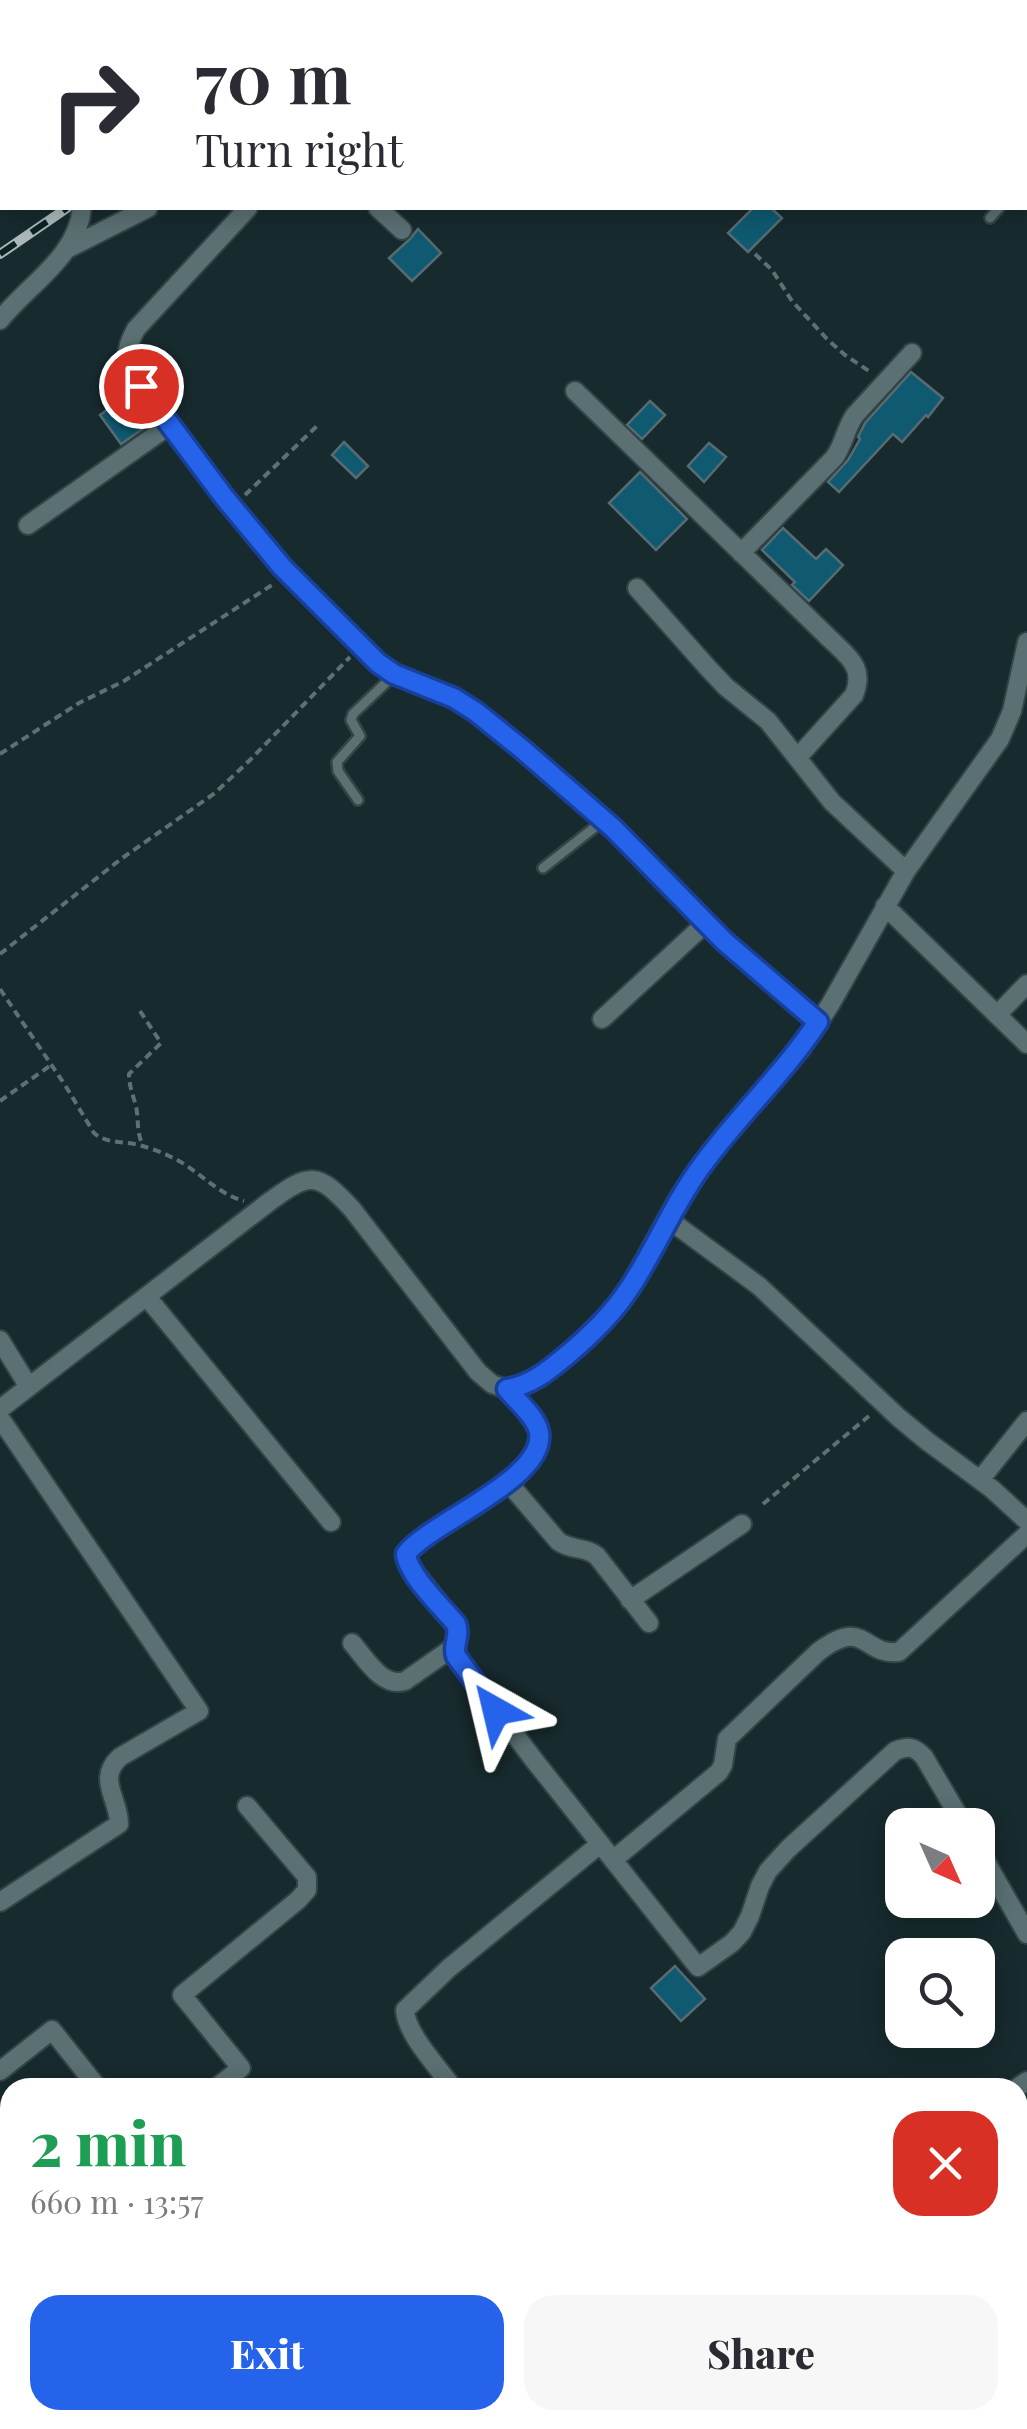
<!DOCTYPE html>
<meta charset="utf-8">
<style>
body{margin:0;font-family:"Playfair Display",serif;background:#f7f7f7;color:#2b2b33;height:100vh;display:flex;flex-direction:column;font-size:38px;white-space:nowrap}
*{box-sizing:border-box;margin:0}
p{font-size:32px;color:#7c7c81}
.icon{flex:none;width:55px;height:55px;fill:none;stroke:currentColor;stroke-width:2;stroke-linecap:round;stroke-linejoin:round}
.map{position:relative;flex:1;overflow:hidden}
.sheet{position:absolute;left:0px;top:2078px;width:1028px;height:352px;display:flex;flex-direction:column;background:#fff;border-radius:30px 30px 0 0;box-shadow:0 5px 25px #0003}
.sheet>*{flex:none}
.guide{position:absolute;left:0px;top:0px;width:1028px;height:210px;box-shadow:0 5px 25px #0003;background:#fff;color:#2b2b33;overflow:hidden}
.needle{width:65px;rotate:135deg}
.fabs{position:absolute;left:885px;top:1808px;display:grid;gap:20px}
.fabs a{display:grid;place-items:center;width:110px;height:110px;border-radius:20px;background:#fff;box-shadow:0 5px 25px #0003;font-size:50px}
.pin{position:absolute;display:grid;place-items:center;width:85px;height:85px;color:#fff;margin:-42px;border:5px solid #fff;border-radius:50%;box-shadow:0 2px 10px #0007}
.me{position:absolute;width:110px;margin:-55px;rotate:323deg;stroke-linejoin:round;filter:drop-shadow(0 0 8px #0008)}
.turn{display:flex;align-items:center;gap:35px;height:210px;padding:0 30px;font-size:45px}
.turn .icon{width:130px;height:130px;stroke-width:2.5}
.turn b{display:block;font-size:70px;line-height:85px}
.round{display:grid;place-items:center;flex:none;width:105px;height:105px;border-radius:30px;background:#f7f7f7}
.head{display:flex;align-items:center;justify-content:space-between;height:170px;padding:0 30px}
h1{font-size:60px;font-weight:800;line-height:75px;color:#1e9e55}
.primary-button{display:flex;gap:20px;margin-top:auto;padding:20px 30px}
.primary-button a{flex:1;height:115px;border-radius:30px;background:#2563eb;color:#fff;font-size:40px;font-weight:800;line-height:115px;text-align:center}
.primary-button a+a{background:#f7f7f7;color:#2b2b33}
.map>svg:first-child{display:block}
.building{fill:#0f5a70;stroke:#586b73;stroke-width:2.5}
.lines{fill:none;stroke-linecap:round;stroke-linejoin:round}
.lane-casing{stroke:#344445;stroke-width:14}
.street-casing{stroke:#344445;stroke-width:22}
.path{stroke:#5f7072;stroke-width:4;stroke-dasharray:8 5;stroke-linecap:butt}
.lane{stroke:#5a7072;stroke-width:9}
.street{stroke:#5a7072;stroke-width:18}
.rail-casing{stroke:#abb8ba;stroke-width:10}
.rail{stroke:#0d2123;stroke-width:6;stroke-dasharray:19;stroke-linecap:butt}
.route-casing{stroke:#184099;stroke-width:25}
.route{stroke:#2563eb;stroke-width:18}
</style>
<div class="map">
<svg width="1027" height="2429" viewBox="0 0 1027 2429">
<rect width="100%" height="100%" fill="#172a2d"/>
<path class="building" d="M753 208H771L782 218 748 252 728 233Z
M418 229 441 253 412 281 389 258 410 239Z
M911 372 943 398 928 417 926 415 902 442 893 434 839 492 828 482 848 460 860 439 858 437 865 423Z
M125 397 147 426 121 444 100 415Z
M650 401 665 415 642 439 627 425Z
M344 442 368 466 356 478 332 455Z
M709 443 726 457 704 482 688 466Z
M640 472 687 519 656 550 609 503Z
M783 528 816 559 826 549 843 565 809 601 792 585 795 582 762 550Z
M675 1966 705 1999 681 2021 651 1988Z"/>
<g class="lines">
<defs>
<path id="lane" d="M1025 180 1027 178
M990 218 999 208
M358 800 338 771 337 762 360 736 351 720 353 714 394 675
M543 868 604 820"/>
<path id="street" d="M241 2 243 0
M1025 30 1027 31
M248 208 136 329C122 354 126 363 141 386L250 530 282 567 378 663 394 675 454 698 476 712 506 735 591 807 725 941 818 1022
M378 208 402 230
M69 248 148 208
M0 320C30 283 77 257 82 208
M575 391 827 636C846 655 866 666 854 695L798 757
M28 525 170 425
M741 553 834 458C844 445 845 429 855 415L912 353
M637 588 708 668 726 687 768 721 832 802 906 871
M885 906 1027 1044
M997 1015 1027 984
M602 1019 706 923
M668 1219 759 1286 898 1417 927 1441 992 1489 1027 1521
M147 1297 331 1522
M0 1340 29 1387
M507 1389C517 1401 536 1417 539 1432 546 1478 430 1522 405 1553L406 1561 456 1624C462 1638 451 1648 459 1661L534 1760 698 1967 732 1943 742 1932 750 1916 760 1886 768 1871 788 1849 895 1751C908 1746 914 1746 924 1757L964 1825
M0 1409 269 1202C310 1172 317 1171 352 1209L478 1372 492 1384 507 1389 523 1386 540 1377 577 1347 606 1320 628 1290 679 1197 720 1142 801 1049 830 1005 906 871 1000 739 1012 711 1027 642
M0 1418 199 1711 120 1757C96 1779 119 1798 119 1824L0 1902
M980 1480 1027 1421
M507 1481 558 1541C571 1551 585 1546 597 1556L649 1623
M630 1600 742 1524
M352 1643C366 1659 382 1688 405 1681L455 1646
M978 1848 1027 1934
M613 1860 719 1772 723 1765 727 1739 818 1652C866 1616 862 1656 899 1652L1027 1534
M0 2071 52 2030 98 2088
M216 2088 241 2068 182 1995 298 1900 307 1890V1877L247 1806
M453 2088C439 2068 406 2034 405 2010L449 1968 600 1844
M1017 2088 1027 2081
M0 2178 8 2170 10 2164
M1018 2302 1027 2295
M380 2420 388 2429
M722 2420 728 2429
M893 2420 900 2429
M250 2429 261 2420"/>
</defs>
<use href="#lane" class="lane-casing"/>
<use href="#street" class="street-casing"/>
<path class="path" d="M755 254 772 270 792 301 827 339 845 355 869 371
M245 495 318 425
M0 754 79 703 124 681 272 585
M0 954 121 859 215 793 250 760 350 657
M0 989 65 1085 94 1133C107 1144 123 1141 139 1145 149 1148 160 1151 169 1156 197 1168 215 1193 244 1201
M140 1011 161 1043 129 1074C129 1086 133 1095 136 1106 139 1122 136 1130 143 1146
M0 1101 51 1065
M763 1504 869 1416"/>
<use href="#lane" class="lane"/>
<use href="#street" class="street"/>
<defs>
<path id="rail" d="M38 2 40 0
M55 2 57 0
M609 2 623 0
M0 53 2 50
M0 75 2 72
M0 254 67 208"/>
</defs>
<use href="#rail" class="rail-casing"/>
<use href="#rail" class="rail"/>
</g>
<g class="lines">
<defs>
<path id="route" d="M141 386 224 497 282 567 378 663 394 674 454 698 476 712 522 749 613 828 724 941 818 1022C784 1073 739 1115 703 1164 673 1204 656 1249 629 1289 612 1315 590 1336 566 1356 548 1371 531 1385 507 1389 517 1401 536 1417 539 1432 547 1479 430 1522 406 1554 408 1575 442 1607 456 1624 461 1637 452 1644 456 1656L496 1711"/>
</defs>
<use href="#route" class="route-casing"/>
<use href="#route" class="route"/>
</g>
</svg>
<div class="fabs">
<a><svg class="needle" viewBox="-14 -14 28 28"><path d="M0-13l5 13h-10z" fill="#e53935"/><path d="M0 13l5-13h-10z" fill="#7c7c81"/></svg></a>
<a><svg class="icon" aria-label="search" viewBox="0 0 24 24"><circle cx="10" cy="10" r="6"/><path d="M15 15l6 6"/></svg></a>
</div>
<div class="pin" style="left:141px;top:386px;background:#d93025"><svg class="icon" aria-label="arrive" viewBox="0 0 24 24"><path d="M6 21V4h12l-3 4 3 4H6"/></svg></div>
<svg class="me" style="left:496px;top:1711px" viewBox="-20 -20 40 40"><path d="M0-17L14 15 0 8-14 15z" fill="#2563eb" stroke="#fff" stroke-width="4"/></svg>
<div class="guide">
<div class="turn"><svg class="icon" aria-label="right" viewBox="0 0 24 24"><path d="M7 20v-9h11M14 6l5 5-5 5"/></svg><div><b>70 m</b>Turn right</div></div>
</div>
<section class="sheet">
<div class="head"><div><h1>2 min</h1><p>660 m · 13:57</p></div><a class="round" style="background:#d93025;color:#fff"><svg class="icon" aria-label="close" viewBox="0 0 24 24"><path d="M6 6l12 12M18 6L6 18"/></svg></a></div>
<div class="primary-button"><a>Exit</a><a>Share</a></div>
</section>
</div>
